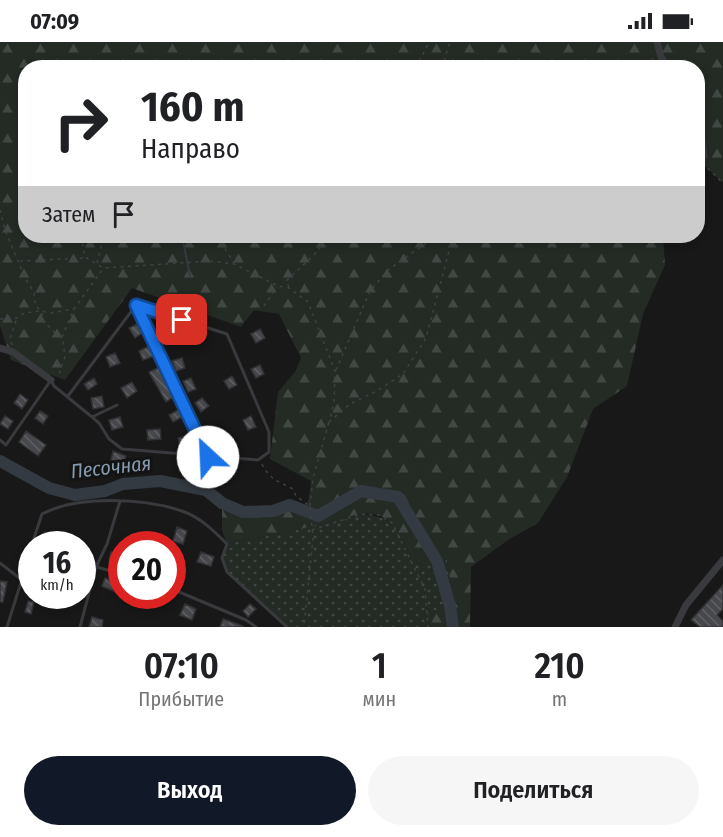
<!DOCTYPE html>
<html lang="ru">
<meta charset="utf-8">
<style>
body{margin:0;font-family:"Fira Sans Condensed",sans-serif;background:#f6f6f6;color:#202124;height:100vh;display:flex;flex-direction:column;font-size:22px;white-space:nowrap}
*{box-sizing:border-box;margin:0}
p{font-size:20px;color:#757577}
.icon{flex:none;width:33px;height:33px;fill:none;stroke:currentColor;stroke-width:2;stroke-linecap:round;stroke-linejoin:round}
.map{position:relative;height:585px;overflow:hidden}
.drawer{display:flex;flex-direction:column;background:#fff;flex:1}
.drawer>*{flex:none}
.banner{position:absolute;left:18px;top:18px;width:687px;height:183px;border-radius:24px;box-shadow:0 3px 9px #0003;background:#fff;color:#202124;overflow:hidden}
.speed{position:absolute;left:18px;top:489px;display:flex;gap:12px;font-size:30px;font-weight:700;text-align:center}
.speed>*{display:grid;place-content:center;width:78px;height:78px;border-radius:50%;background:#fff;box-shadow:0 3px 9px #0003;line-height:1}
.speed small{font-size:15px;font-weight:400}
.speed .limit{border:9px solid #d22;background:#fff;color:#111}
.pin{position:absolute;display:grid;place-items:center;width:51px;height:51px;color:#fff;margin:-26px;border-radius:12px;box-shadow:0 3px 9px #0006}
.me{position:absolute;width:66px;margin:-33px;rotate:335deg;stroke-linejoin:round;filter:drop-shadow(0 0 4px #0008)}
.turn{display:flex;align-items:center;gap:21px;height:126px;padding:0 24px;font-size:27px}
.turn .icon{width:78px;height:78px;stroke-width:2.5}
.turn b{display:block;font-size:42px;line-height:51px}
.then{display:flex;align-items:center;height:57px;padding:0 24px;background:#0003;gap:12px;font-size:22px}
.eta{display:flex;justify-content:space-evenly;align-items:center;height:102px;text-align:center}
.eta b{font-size:36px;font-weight:600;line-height:42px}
.button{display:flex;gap:12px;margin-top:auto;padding:12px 24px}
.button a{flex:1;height:69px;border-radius:36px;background:#111827;color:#fff;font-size:24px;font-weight:600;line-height:69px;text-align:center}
.button a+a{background:#f6f6f6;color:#202124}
.status{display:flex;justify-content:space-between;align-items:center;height:42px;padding:0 30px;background:#fff;direction:ltr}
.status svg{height:16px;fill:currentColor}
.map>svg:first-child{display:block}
.grass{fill:url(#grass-dots)}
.forest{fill:url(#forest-firs)}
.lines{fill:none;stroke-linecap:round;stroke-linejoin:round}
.stream{stroke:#333a41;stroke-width:2}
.river{stroke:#333a41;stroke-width:12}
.building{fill:url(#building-back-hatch);stroke:#323235;stroke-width:1.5}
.path{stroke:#3f4145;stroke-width:1.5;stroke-dasharray:3 4.5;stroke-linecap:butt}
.service{stroke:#393a3e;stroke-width:3}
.minor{stroke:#393a3e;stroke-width:7}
.route-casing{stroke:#114b97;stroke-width:15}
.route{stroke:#1a73e8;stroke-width:10}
.labels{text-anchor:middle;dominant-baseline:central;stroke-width:6;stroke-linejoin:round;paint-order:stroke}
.water-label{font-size:20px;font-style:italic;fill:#879bae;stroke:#131314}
</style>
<div class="status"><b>07:09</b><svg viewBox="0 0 49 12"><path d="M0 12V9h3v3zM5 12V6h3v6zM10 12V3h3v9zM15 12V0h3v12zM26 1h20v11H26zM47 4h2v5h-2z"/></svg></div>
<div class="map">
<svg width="723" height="585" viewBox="0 0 723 585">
<defs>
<pattern id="grass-dots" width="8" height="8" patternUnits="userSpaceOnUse" patternTransform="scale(1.5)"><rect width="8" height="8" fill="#242b25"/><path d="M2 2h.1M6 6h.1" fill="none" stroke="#414743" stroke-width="1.8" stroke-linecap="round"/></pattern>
<pattern id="forest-firs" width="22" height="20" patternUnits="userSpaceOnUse" patternTransform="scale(1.5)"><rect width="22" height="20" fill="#242b25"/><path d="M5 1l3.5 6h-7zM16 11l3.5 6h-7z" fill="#414743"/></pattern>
<pattern id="building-back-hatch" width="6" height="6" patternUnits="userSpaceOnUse" patternTransform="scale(1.5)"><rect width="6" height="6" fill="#47484c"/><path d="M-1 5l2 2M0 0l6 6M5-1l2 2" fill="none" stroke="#5f6064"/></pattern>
</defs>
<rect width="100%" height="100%" fill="#181819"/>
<path class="grass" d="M361 472C399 475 397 490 412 521L447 517 450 539V564L428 573V585H287L227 530 222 516 227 502 302 487 311 483 334 481Z"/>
<path class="forest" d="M0 0H723V141L698 117V26H26V194H663L665 223 643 272 627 344 593 367 567 435 538 481 508 498 471 525 470 585H428V573L450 563V539L447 517 412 521C401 497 393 467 360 472 351 473 343 479 334 481 322 483 313 482 302 487L227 502 222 488V461L243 470 273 469 290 463 308 462 311 439 270 417 278 350 295 330 301 316 279 272 254 268 241 285 132 246 65 338 11 318 0 284Z"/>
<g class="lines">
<path class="stream" d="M182 194 190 234"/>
<path class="river" d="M0 419 49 446 75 453 105 449 123 442 160 439 206 448 222 461 243 470 273 469 290 463 318 474 361 449 398 455 437 519 450 564 453 585"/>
</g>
<path class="building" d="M137 282 142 291 135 296 129 286Z
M260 287 265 296 256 301 251 292Z
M175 294 177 301 166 303 165 297Z
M149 304 154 314 143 318 139 309Z
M115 311 120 321 110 325 106 315Z
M182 316 185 326 176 329 172 319Z
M260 323 264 332 256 336 251 327Z
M158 326 173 355 166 360 149 330Z
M232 334 237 343 229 347 224 339Z
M94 336 97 342 88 348 84 342Z
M191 336 196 347 188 350 183 339Z
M132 340 137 349 127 356 121 346Z
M20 352 28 358 22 367 14 361Z
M102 354 104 365 93 367 91 356Z
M202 356 209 364 201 370 195 361Z
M178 368 182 375 173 380 169 373Z
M40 369 48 374 43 382 35 376Z
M5 374 13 379 8 387 0 382Z
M251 374 256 385 248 388 243 378Z
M120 375 123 385 112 388 109 378Z
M160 387 161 397 148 398 147 388Z
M26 389 46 403 38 414 19 400Z
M190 393 192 403 180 406 178 396Z
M113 409 126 414 123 422 111 418Z
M177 485 187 489 183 502 173 499Z
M45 490 53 493 50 501 42 497Z
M111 510 122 514V522L109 518Z
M201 510 214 515 211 524 197 520Z
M82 526 89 528 85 544H82Z
M105 536 116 540 113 549 102 544Z
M0 539 7 540 3 560H0Z
M723 543V567L717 573 723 579V585H700L691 578Z
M135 554H159L156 562Z
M28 559 34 560 31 572 25 570Z
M185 562 196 567 192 578 180 573Z
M250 562 256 567 248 575 243 569Z
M92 575 103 578 102 585H89Z
M223 577 243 584V585H220Z"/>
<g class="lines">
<path class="path" d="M416 26 429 0
M435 26 443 20
M446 26 444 19 450 0
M650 26 654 15
M704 120 705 124 723 141
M0 168 5 188 25 236 34 250 35 262 42 272V278L63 298 65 315 58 335
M81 194 85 215 103 226 210 219 234 222 278 244 289 246 308 260 335 329 334 361 329 381
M217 194 234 221
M20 219 84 216
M97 221 104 194
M289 245 286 239 314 213 324 200 334 194
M264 264 277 245
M0 277 17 276 24 271 40 269 51 271 74 267
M62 295 74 267 102 228
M12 303 10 296 17 276
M336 328 370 249 388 228 436 194
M329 380 350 362 377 349 403 332 426 296 453 194
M262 422C271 439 277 438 293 447L296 454 310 464 313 496 304 585
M310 464 313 436 329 380
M312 488 361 472 379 473 392 481 425 547 428 585"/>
<path class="service" d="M136 263 208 415
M92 375 117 363
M0 398 6 403 51 338 54 344 92 375 99 381 109 397 122 407 258 418 269 410V390L227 292 136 263 68 354
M32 502 42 472C78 453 144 456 182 469 200 475 214 489 227 502L222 516 227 530 287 585
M0 521 22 538
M82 521 122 532
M172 547 246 578 256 585
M7 585 32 505
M80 585 96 525 107 502 120 459"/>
<path class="minor" d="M657 0 661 15 669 26
M698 75 704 114
M0 306 13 310 51 338
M675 585 686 563 723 518"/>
</g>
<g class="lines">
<defs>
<path id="route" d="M182 278 136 263 208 415"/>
</defs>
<use href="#route" class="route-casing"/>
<use href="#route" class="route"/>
</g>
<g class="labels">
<g class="water-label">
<text transform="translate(111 425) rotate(-6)">Песочная</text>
</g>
</g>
</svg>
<div class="speed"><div>16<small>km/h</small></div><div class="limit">20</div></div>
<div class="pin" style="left:182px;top:278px;background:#d93025"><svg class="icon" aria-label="arrive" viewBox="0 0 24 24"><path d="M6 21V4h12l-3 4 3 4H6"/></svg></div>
<svg class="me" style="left:208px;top:415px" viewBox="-20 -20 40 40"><circle r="19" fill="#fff"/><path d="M0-13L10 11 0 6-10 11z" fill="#1a73e8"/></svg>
<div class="banner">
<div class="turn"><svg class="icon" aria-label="right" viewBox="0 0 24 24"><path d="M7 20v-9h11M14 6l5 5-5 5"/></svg><div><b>160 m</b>Направо</div></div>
<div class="then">Затем<svg class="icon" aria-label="arrive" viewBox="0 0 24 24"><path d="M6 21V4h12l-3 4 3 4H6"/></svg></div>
</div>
</div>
<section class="drawer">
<div class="eta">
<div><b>07:10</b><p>Прибытие</p></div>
<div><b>1</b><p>мин</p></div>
<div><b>210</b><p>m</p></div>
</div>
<div class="button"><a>Выход</a><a>Поделиться</a></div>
</section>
